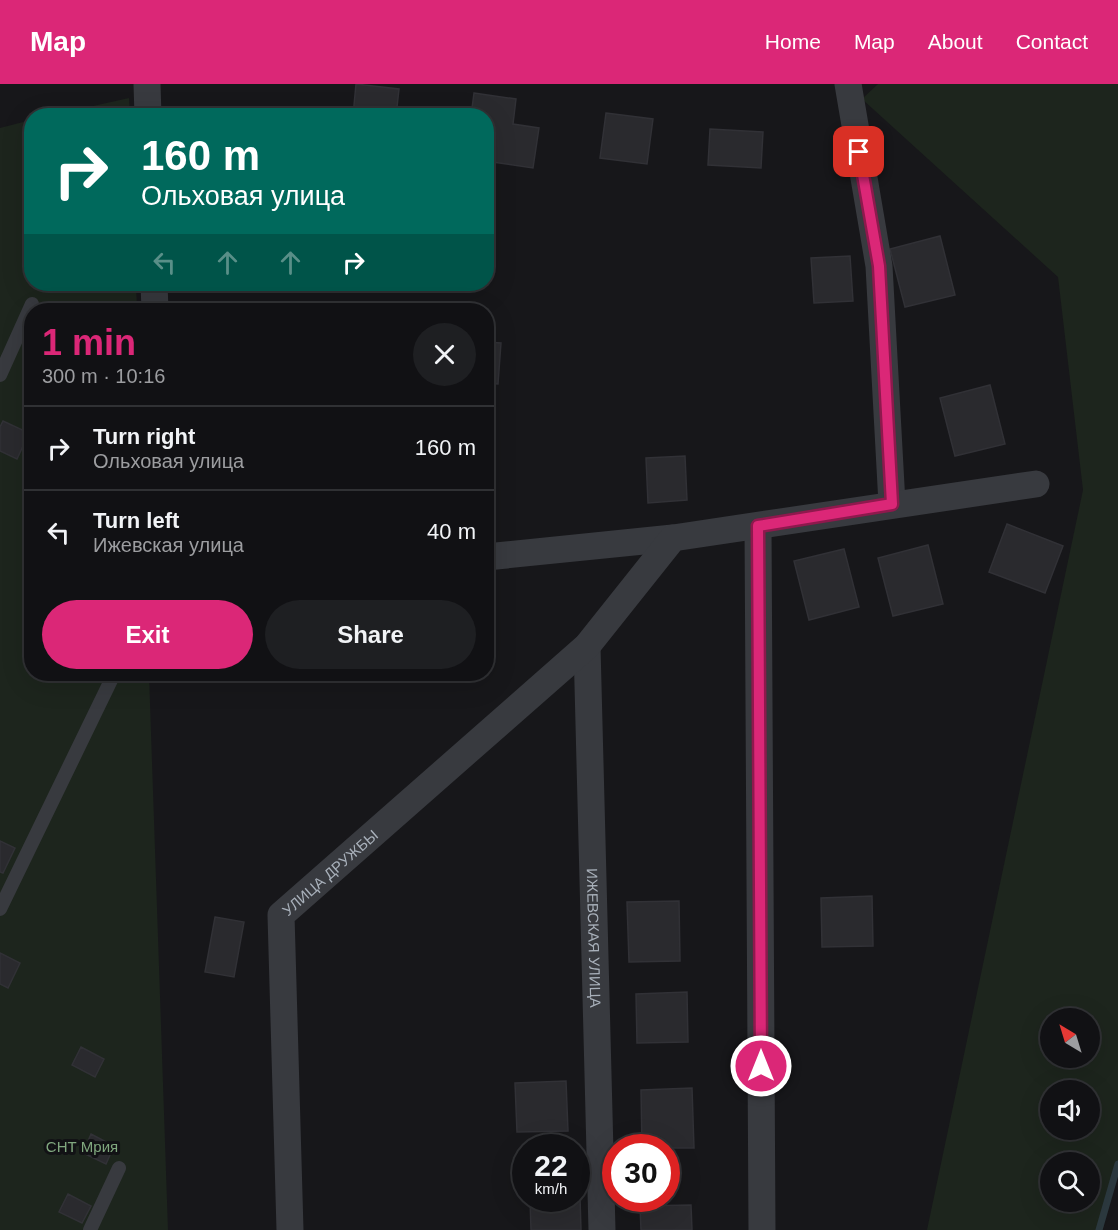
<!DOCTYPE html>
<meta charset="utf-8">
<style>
body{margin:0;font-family:Arial,sans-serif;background:#1e1f22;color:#f1f3f6;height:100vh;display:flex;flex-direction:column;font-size:22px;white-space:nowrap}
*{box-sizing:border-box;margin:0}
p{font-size:20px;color:#9c9da0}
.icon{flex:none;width:33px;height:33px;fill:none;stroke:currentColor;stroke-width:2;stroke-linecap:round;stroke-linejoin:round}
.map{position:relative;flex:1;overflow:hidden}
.side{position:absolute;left:24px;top:219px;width:470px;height:378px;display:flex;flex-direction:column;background:#111114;border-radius:24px;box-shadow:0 6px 24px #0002,0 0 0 2px #303134}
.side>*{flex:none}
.banner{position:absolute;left:24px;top:24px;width:470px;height:183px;border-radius:24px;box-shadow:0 6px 24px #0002,0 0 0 2px #303134;background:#00695c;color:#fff;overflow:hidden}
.needle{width:39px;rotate:322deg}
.buttons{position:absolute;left:1040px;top:924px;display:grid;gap:12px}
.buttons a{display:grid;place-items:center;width:60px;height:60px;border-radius:50%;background:#111114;box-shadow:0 6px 24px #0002,0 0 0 2px #303134;font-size:30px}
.speed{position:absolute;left:512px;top:1050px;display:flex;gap:12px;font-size:30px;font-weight:700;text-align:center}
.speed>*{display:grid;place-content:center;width:78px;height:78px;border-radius:50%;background:#111114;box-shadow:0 6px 24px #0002,0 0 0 2px #303134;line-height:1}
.speed small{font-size:15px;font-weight:400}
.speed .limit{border:9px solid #d22;background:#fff;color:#111}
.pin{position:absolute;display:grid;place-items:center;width:51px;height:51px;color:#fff;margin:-26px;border-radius:12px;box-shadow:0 3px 9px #0006}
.me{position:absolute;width:66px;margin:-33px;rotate:0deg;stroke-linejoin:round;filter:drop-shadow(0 0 4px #0008)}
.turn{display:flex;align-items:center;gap:21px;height:126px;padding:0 18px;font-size:27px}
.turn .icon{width:78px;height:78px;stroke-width:2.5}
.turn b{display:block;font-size:42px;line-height:51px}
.lanes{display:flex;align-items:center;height:57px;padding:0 18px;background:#0003;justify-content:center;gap:30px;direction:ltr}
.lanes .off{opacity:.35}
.round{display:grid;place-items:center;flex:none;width:63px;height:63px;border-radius:32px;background:#1e1f22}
.overview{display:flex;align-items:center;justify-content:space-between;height:102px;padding:0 18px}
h1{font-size:36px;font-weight:700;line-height:45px;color:#db2777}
.action{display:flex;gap:12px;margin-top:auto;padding:12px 18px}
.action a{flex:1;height:69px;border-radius:36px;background:#db2777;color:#fff;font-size:24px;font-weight:700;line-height:69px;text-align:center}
.action a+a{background:#1e1f22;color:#f1f3f6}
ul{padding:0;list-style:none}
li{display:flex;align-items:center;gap:18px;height:84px;padding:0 18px;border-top:2px solid #303134}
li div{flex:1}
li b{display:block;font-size:22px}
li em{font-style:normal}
header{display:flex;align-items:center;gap:36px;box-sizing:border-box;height:84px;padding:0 30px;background:#db2777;color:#fff}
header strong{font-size:28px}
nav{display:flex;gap:33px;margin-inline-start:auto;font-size:21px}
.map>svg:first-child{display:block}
.green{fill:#1d251d;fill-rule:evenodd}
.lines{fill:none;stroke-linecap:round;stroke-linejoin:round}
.stream{stroke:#2c393f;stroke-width:7}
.building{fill:#2a2a2e;stroke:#313136;stroke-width:1.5}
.service{stroke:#383a3f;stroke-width:14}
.minor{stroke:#383a3f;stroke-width:27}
.route-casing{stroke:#8e194d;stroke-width:15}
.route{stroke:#db2777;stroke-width:10}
.labels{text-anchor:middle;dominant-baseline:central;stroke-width:6;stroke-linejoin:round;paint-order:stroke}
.street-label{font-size:15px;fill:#a8b0ba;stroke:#121215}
.park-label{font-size:15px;fill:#80a77e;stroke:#121215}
</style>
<header>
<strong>Map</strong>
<nav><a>Home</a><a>Map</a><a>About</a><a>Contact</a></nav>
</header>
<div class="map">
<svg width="1118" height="1146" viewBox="0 0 1118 1146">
<rect width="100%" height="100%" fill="#17171a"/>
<path class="green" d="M878 0H1118V1080L1099 1146H927L1083 406 1058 193 862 15ZM1050 934H1089V974H1050ZM1050 1006H1089V1046H1050ZM1050 1078H1089V1118H1050Z
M129 14 130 31H53Z
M31 36 32 200H136L137 226H32V590H149L168 1146H0V44Z"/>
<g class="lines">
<path class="stream" d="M1099 1146 1118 1080"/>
</g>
<path class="building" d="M356 0 399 5 396 32H353Z
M474 9 516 15 513 40 539 44 533 84 486 77V32H471Z
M606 29 653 35 647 80 600 74Z
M710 45 763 48 761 84 708 81Z
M940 152 955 211 905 223 890 165Z
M850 172 853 217 814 219 811 174Z
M486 258 501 259 498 300 486 299Z
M990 301 1005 360 955 372 940 314Z
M3 337 29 349 17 375 0 367V343Z
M685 372 687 416 648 419 646 374Z
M1007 440 1063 462 1045 509 989 488Z
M928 461 943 520 893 532 878 474Z
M844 465 859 523 809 536 794 477Z
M0 757 15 764 3 789 0 788Z
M872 812 873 862 822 863 821 814Z
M679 817 680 877 629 878 627 818Z
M215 833 244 838 234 893 205 888Z
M0 869 20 879 8 904 0 900Z
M687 908 688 958 637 959 636 910Z
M81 963 104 975 95 993 72 981Z
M566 997 568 1047 517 1048 515 999Z
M692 1004 694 1064H642L641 1006Z
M91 1050 114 1062 106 1080 83 1069Z
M68 1110 91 1122 82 1139 59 1128Z
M580 1113 581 1146H531L530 1115Z
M691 1121 692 1146H641L640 1122Z"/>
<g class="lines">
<path class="service" d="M0 291 32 220
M0 825 114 590
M90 1146 119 1084"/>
<g class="minor">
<path d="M147 0 148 32"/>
<path d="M848 0 879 182 892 420"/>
<path d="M154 200 155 226"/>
<path d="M758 442 762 1146"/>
<path d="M486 473 673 454"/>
<path id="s1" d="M587 562 602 1146"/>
<path id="s2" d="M290 1146 281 831 587 562 673 454 1036 400"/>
</g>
</g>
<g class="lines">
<defs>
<path id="route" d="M761 982 758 442 892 420 879 182 859 68"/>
</defs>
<use href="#route" class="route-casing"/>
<use href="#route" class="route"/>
</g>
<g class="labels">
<g class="street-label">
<text stroke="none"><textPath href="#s2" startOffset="380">УЛИЦА ДРУЖБЫ</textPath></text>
<text stroke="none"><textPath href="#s1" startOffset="292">ИЖЕВСКАЯ УЛИЦА</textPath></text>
</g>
<g class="park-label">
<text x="82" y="1062">СНТ Мрия</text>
</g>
</g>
</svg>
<div class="buttons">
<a><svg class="needle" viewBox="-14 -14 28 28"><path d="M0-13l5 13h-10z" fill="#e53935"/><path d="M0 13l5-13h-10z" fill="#9c9da0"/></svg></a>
<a><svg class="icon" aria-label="sound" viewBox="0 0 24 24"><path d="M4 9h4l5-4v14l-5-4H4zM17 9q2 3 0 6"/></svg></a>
<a><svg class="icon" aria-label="search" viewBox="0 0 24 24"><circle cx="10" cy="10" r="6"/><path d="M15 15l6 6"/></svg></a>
</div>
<div class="speed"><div>22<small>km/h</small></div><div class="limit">30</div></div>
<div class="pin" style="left:859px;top:68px;background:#d93025"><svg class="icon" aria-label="arrive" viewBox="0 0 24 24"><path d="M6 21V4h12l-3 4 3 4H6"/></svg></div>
<svg class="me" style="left:761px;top:982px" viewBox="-20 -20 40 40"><circle r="17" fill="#db2777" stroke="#fff" stroke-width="3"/><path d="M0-11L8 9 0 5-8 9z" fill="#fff"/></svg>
<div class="banner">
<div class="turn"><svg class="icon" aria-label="right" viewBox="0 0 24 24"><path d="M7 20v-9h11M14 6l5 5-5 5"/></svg><div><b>160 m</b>Ольховая улица</div></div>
<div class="lanes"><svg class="icon off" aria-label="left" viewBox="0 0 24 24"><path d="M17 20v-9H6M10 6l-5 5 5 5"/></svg><svg class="icon off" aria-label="ahead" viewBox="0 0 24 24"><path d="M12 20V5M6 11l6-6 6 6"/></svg><svg class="icon off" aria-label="ahead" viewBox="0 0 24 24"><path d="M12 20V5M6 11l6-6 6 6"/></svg><svg class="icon" aria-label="right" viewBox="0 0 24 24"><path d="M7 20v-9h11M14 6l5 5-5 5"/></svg></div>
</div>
<section class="side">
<div class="overview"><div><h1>1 min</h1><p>300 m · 10:16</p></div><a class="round"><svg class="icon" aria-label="close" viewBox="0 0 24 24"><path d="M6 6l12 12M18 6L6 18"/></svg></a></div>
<ul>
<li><svg class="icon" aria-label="right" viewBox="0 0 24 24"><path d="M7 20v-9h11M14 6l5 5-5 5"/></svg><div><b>Turn right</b><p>Ольховая улица</p></div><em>160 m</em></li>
<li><svg class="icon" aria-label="left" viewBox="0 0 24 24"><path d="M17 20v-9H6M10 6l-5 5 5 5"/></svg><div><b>Turn left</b><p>Ижевская улица</p></div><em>40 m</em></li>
</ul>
<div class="action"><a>Exit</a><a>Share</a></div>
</section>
</div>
